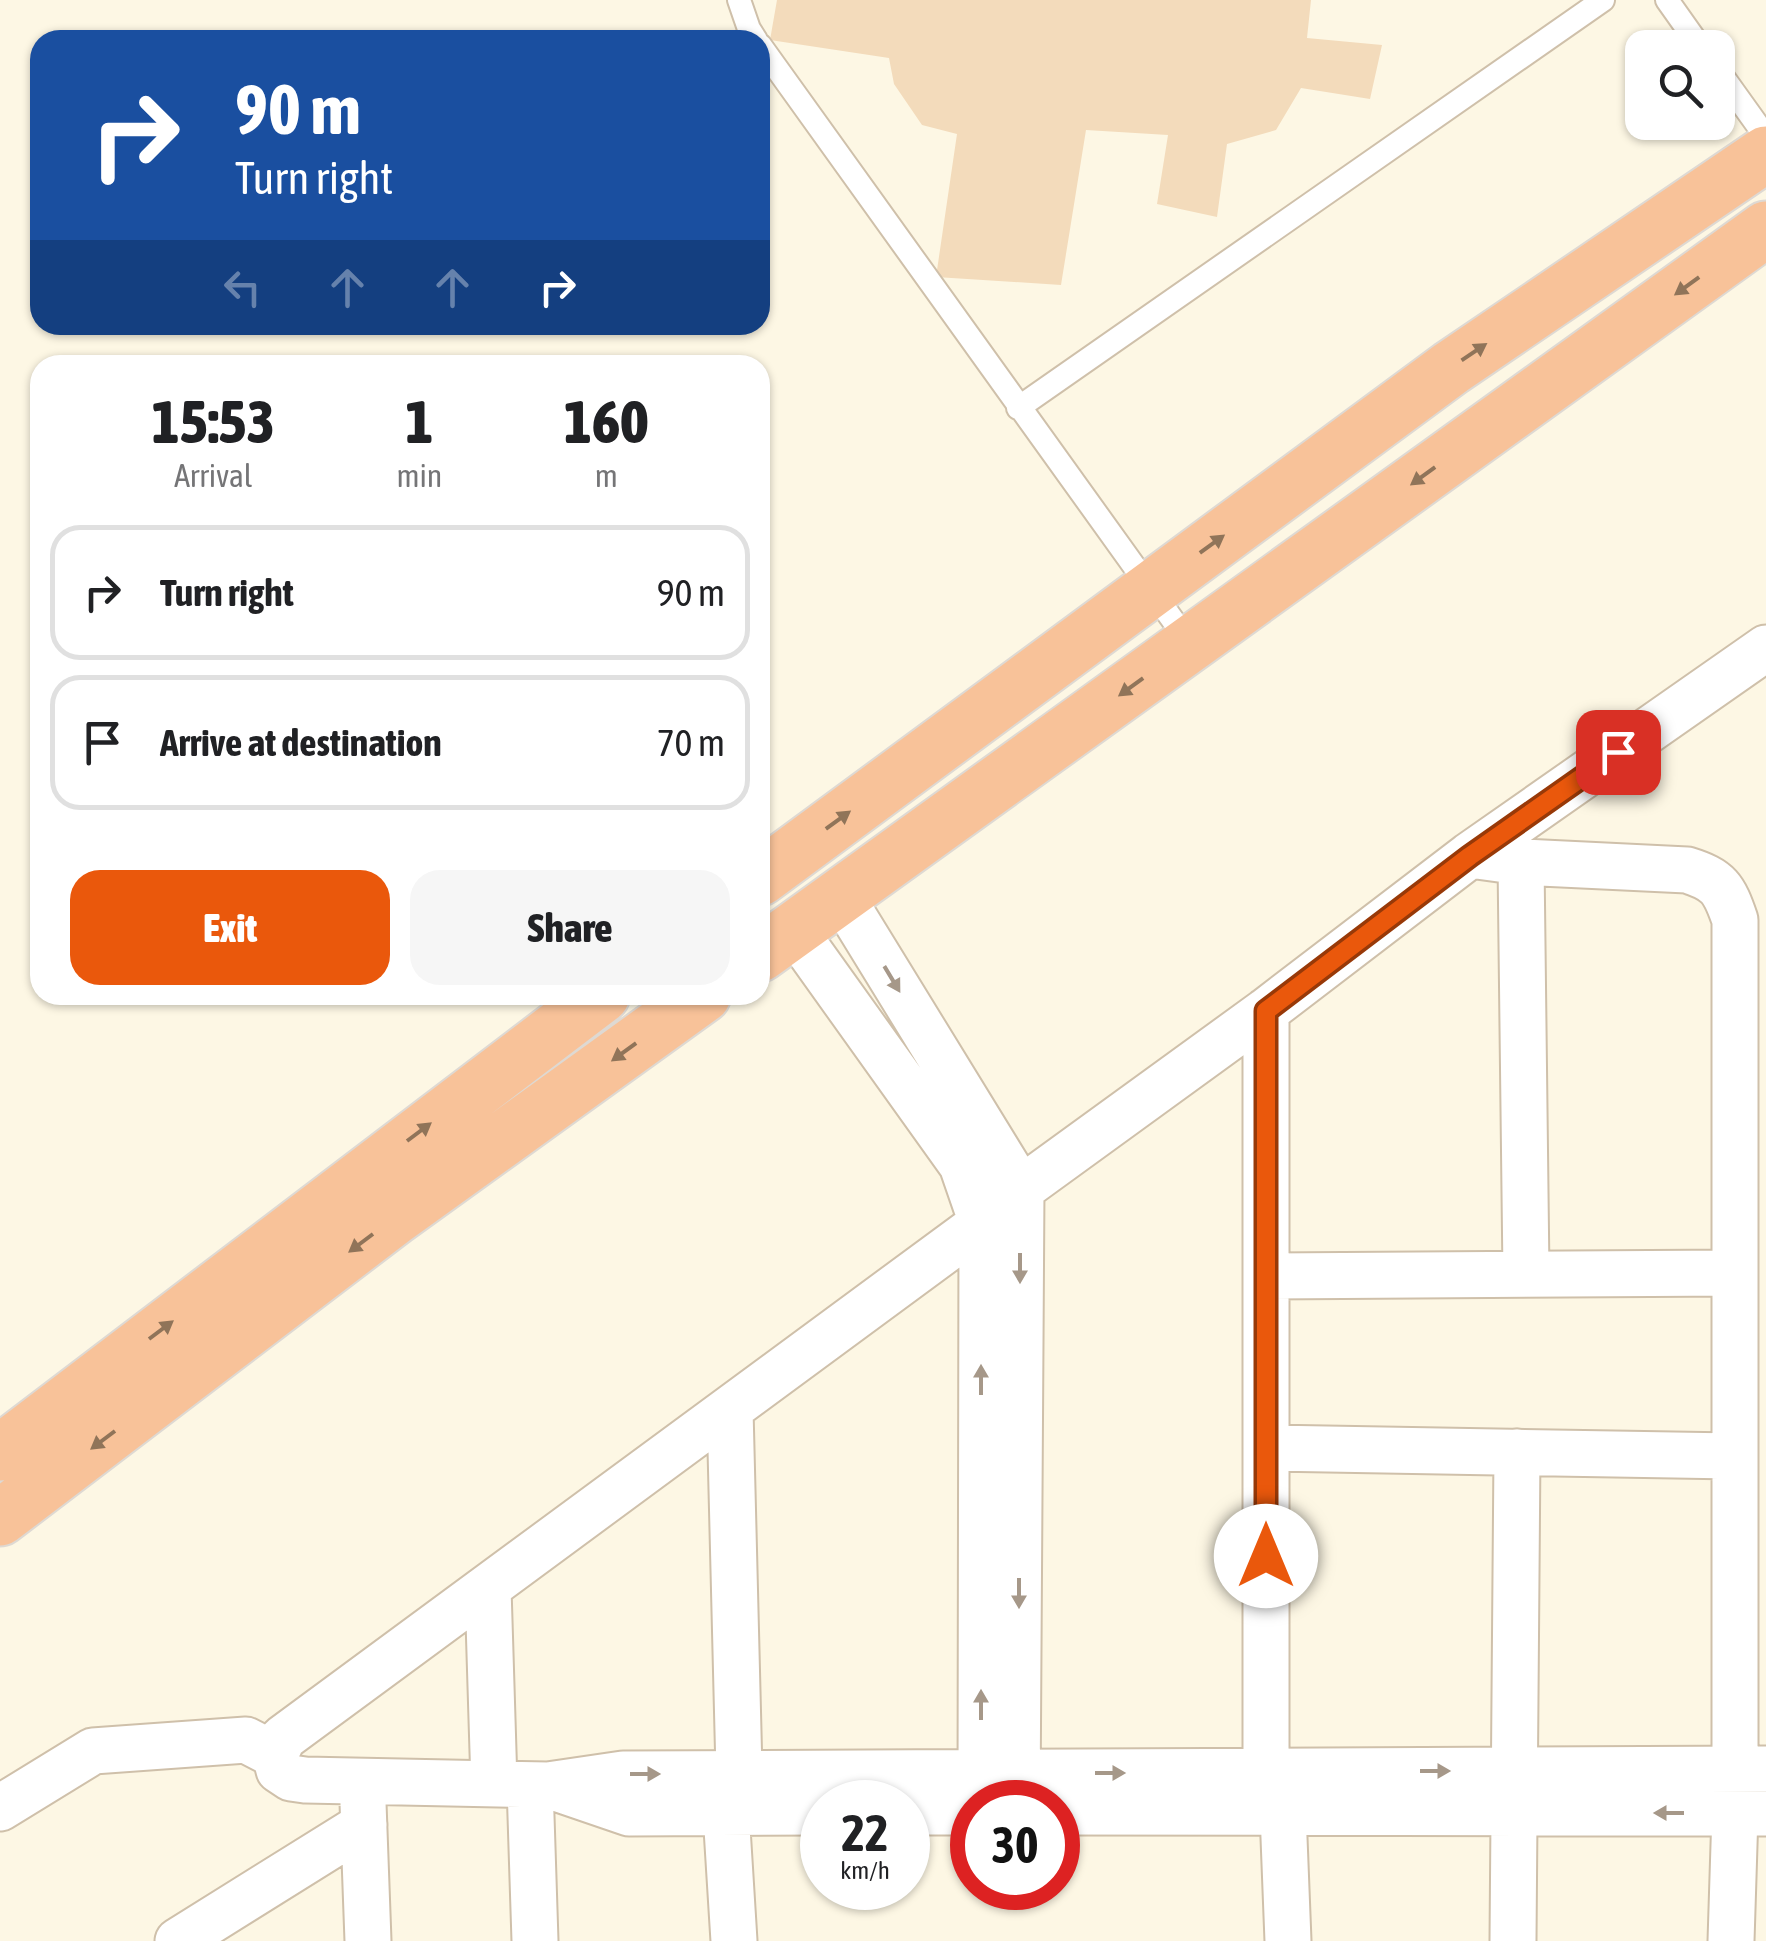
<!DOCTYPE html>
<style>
body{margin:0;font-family:"Asap Condensed",sans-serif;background:#f6f6f6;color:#202124;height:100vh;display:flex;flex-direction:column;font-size:38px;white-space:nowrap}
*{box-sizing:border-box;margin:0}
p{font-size:32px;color:#757577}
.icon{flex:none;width:55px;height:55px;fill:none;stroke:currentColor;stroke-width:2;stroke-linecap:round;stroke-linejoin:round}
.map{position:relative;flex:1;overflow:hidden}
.sheet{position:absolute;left:30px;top:355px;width:740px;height:650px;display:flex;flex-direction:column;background:#fff;border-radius:30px;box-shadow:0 2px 8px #0004}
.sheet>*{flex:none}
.guide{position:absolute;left:30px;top:30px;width:740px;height:305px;border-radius:30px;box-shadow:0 2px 8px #0004;background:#1a4fa0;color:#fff;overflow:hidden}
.tools{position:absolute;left:1625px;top:30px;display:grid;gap:20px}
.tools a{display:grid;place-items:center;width:110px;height:110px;border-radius:20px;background:#fff;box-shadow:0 2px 8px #0004;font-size:50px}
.speed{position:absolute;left:800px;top:1780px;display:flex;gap:20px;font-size:50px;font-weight:700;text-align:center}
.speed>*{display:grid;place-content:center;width:130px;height:130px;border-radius:50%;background:#fff;box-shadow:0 2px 8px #0004;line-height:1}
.speed small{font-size:25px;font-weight:400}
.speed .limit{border:15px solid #d22;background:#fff;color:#111}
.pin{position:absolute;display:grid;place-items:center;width:85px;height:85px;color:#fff;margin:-42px;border-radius:20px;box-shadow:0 5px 15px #0006}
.me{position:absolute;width:110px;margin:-55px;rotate:0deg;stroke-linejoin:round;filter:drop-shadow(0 0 8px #0008)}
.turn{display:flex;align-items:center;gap:35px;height:210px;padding:0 40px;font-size:45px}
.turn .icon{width:130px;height:130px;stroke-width:2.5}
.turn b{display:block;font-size:70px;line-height:85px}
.lanes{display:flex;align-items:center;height:95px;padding:0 40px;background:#0003;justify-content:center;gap:50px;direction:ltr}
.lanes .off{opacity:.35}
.eta{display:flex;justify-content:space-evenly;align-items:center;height:170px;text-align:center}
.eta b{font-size:60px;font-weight:800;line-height:70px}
.primary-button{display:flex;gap:20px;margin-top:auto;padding:20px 40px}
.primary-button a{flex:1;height:115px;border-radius:30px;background:#ea580c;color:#fff;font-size:40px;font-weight:800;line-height:115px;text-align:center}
.primary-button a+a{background:#f6f6f6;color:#202124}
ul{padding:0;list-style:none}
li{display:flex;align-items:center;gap:30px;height:135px;margin:0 20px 15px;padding:0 20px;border:5px solid #e0e0e0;border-radius:30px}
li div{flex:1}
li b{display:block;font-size:38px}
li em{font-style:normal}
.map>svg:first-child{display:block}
.building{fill:#f3dbbb}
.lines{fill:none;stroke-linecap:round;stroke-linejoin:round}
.lane-casing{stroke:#cfc0aa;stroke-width:26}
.street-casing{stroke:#cfc0aa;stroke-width:49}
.highway-casing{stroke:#ded9d3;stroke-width:59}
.lane{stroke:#fff;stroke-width:22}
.street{stroke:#fff;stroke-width:45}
.highway{stroke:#f8c299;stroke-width:55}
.oneway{fill:#907459}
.oneway2{fill:#a69889}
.route-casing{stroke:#983908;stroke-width:25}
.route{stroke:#ea580c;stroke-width:18}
</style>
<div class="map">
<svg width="1766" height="1941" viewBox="0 0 1766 1941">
<rect width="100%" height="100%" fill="#fdf7e4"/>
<path class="building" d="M777 0H1311L1307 38 1382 45 1370 99 1301 88 1276 130 1227 144 1217 217 1157 204 1168 135 1086 130 1061 285 936 277 957 134 922 125 894 84 889 58 770 40Z"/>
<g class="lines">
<defs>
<path id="lane" d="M739 0 749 29 756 40
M1667 0 1701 48
M760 45 1190 644
M1718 70 1766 137
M1018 408 1603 0"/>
<path id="street" d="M1766 648 1470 855 1266 1011 1021 1189 982 1223 283 1738 275 1755 279 1770 291 1778 305 1780 548 1785 623 1774 1766 1769
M1470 855 1521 862 1687 870C1719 880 1724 888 1735 920V1813L1731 1941
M1521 862 1526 1274
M841 896 1021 1189 1017 1802
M794 930 962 1165 982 1223 981 1801
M1266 1276 1734 1273
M730 1409 740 1812
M1266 1448 1734 1456
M488 1588 494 1784
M1266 1772V1011
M530 1785 535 1941
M550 1786 629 1813 822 1812
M363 1803 368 1941
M0 1808 93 1751 246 1740 275 1755
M726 1812 734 1941
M908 1812H972
M1058 1812 1764 1813
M1283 1812 1288 1941
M178 1941 364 1825
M1513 1941 1517 1452"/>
<path id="highway" d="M760 878 1451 368 1766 154
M760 954 1766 229
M0 1453 602 995
M0 1518 395 1217 703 995"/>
</defs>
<use href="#lane" class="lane-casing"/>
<use href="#street" class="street-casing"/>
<use href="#highway" class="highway-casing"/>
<use href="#lane" class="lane"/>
<use href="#street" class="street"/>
<use href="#highway" class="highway"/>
</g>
<defs><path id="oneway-solid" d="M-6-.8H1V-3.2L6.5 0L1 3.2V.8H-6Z" transform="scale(2.5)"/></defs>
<g class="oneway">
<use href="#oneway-solid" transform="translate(1687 286) rotate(144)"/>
<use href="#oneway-solid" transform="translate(1474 352) rotate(-34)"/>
<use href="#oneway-solid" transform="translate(1423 476) rotate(144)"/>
<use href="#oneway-solid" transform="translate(1212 544) rotate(-36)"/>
<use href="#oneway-solid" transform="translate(1131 687) rotate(144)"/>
<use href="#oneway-solid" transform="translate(838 820) rotate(-36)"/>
<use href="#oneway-solid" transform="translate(624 1052) rotate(144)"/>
<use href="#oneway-solid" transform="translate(419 1132) rotate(-37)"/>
<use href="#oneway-solid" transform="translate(361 1243) rotate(143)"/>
<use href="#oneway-solid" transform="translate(161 1330) rotate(-37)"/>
<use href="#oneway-solid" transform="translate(103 1440) rotate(143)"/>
</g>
<g class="oneway2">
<use href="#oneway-solid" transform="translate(892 979) rotate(59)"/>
<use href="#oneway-solid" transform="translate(1020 1268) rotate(90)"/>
<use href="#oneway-solid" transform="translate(981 1380) rotate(-90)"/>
<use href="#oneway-solid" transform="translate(1019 1593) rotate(90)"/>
<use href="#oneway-solid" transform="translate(981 1705) rotate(-90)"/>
<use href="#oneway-solid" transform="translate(1435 1771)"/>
<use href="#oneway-solid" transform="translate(1110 1773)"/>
<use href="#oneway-solid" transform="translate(645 1774)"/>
<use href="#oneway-solid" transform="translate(1669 1813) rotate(180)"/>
</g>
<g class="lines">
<defs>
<path id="route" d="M1266 1556V1011L1470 856 1618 752"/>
</defs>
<use href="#route" class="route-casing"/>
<use href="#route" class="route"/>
</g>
</svg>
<div class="tools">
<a><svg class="icon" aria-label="search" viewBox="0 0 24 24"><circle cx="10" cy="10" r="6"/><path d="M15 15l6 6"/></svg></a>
</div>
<div class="speed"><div>22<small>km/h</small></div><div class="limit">30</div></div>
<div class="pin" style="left:1618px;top:752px;background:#d93025"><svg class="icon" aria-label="arrive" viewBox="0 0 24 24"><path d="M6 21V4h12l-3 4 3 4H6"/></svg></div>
<svg class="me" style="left:1266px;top:1556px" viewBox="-20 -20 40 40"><circle r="19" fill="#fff"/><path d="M0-13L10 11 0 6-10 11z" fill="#ea580c"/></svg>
<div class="guide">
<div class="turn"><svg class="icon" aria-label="right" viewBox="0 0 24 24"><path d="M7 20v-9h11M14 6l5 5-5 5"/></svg><div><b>90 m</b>Turn right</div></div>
<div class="lanes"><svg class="icon off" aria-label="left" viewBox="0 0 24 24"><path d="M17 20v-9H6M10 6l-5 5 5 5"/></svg><svg class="icon off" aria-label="ahead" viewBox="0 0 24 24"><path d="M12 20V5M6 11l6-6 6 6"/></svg><svg class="icon off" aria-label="ahead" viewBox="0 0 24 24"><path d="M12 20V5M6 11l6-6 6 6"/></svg><svg class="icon" aria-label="right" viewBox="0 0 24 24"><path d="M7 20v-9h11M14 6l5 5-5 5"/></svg></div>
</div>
<section class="sheet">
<div class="eta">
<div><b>15:53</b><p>Arrival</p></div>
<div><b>1</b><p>min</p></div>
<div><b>160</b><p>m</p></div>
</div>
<ul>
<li><svg class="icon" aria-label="right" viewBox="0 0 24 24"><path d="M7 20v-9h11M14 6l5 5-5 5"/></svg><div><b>Turn right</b></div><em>90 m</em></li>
<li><svg class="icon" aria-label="arrive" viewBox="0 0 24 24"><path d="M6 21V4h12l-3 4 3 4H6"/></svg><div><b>Arrive at destination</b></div><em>70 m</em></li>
</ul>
<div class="primary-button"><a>Exit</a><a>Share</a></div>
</section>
</div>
